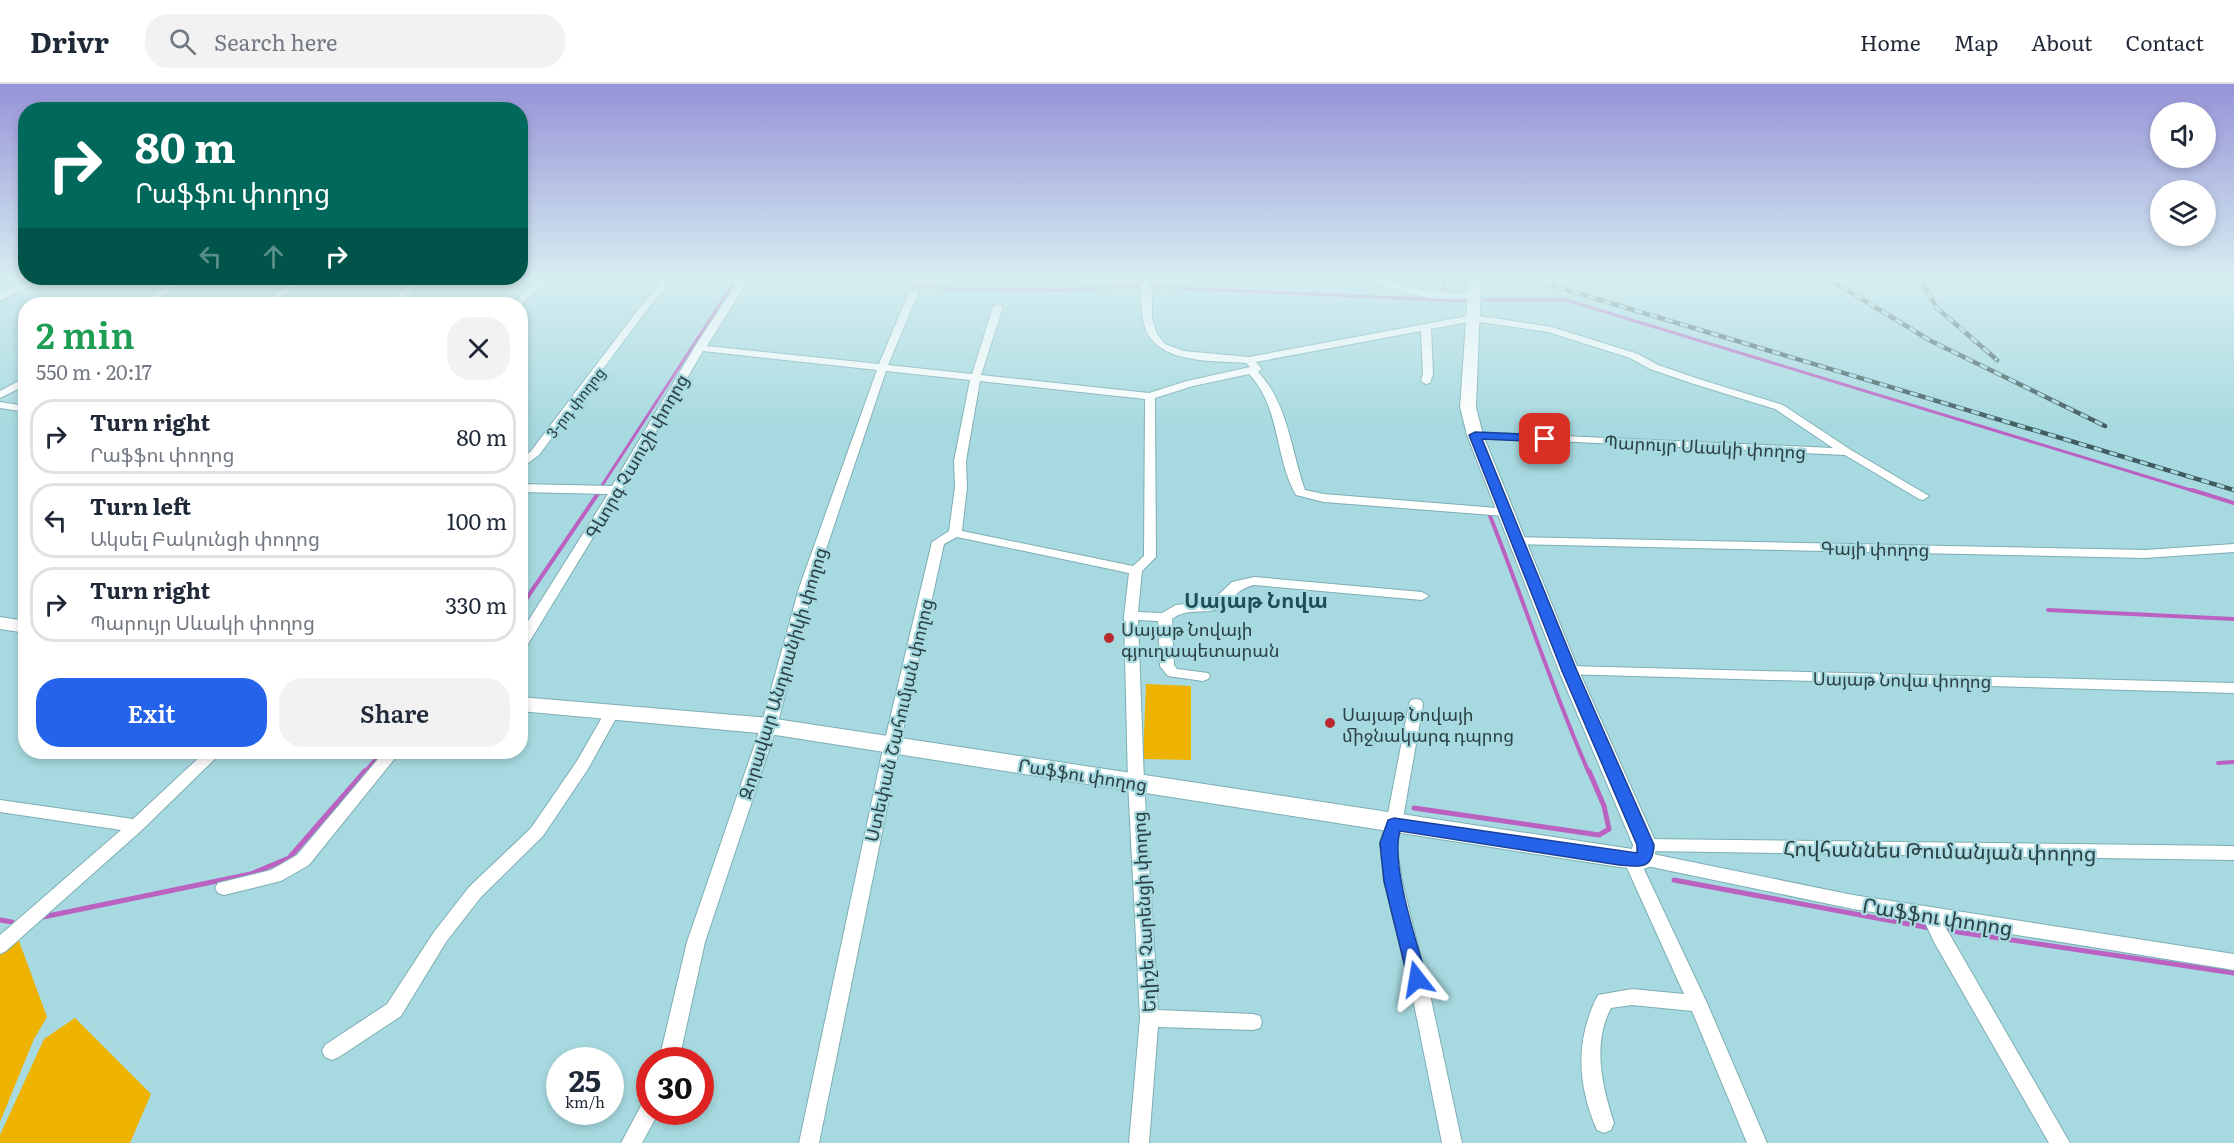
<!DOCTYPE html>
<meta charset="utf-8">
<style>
body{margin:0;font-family:Literata,"Noto Sans Armenian",serif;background:#f2f2f3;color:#1f2937;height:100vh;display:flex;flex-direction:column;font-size:22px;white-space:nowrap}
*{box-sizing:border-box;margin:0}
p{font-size:20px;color:#747a83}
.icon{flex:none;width:33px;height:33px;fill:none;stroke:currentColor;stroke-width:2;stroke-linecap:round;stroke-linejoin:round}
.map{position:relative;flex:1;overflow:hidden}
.panel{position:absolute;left:18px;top:213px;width:510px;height:462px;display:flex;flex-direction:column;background:#fff;border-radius:24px;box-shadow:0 3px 9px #0003}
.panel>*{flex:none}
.banner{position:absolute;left:18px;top:18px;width:510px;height:183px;border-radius:24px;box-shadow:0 3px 9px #0003;background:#00695c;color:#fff;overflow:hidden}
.buttons{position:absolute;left:2150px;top:18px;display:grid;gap:12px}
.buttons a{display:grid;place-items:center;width:66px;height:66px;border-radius:50%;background:#fff;box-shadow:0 3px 9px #0003;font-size:30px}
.speed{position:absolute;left:546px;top:963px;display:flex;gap:12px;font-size:30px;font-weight:700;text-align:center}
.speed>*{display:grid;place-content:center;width:78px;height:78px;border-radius:50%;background:#fff;box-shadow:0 3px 9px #0003;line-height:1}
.speed small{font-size:15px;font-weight:400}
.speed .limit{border:9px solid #d22;background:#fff;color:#111}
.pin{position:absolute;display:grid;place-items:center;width:51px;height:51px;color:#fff;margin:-26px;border-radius:12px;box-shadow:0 3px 9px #0006}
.me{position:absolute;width:66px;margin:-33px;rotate:346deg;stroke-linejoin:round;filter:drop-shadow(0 0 4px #0008)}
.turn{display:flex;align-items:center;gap:21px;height:126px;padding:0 18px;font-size:27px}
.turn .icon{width:78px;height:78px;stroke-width:2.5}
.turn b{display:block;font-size:42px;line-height:51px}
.lanes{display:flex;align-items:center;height:57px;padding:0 18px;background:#0003;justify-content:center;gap:30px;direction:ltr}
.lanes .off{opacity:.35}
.round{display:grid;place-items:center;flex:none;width:63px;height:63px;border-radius:24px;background:#f2f2f3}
.head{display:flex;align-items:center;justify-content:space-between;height:102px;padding:0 18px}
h1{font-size:36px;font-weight:600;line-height:45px;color:#1e9e55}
.button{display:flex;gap:12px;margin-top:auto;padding:12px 18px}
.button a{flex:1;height:69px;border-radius:24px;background:#2563eb;color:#fff;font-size:24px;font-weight:600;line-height:69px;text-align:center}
.button a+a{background:#f2f2f3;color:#1f2937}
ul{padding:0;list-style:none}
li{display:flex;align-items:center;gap:18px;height:75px;margin:0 12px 9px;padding:0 6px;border:3px solid #e0e1e3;border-radius:24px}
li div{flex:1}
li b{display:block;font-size:22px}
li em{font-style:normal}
header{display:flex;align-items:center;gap:36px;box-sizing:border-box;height:84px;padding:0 30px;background:#fff;border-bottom:2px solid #e0e1e3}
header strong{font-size:28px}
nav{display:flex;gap:33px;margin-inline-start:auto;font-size:21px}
.search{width:420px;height:54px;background:#f2f2f3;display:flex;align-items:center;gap:15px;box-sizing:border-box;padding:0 21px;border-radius:24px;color:#747a83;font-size:22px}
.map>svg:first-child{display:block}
.green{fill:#edb300}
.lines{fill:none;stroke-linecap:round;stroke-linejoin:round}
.stream-far2{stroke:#bb61c1;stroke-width:3}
.stream-far1{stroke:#bb61c1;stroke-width:4}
.stream{stroke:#bb61c1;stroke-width:5}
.minor-casing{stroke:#7caeb3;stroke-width:2}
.secondary-casing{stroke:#7caeb3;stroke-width:2}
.primary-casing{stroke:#7caeb3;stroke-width:3}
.minor{fill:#fff;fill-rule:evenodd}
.secondary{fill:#fff;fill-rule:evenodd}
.primary{fill:#fff;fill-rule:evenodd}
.rail-casing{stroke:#415b5f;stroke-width:4.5}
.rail{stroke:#a7dae0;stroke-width:3;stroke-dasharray:8;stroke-linecap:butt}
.route{fill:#2563eb;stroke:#184099;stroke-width:1.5}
.poi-dot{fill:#b92a2e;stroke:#a7dae0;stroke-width:2}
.labels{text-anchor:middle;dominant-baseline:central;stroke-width:4.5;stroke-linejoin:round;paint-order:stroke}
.far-street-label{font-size:15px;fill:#2c4144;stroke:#a7dae0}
.street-label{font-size:18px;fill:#2c4144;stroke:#a7dae0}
.poi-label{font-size:18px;fill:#2c4144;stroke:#a7dae0;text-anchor:start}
.quarter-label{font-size:21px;font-weight:bold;fill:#1d4f55;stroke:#a7dae0}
.near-street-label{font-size:21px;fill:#2c4144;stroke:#a7dae0}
</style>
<header>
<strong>Drivr</strong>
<div class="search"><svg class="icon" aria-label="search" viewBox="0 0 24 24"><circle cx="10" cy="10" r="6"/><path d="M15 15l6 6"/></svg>Search here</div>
<nav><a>Home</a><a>Map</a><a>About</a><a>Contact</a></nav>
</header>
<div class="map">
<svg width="2234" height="1059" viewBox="0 0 2234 1059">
<rect width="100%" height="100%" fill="#a7dae0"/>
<path class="green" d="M1146 600 1191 602V676L1143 675Z
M0 855 19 857 47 933 34 955 0 1038Z
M75 934 151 1010 130 1059H0V1051L44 955Z"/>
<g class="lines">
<path class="stream-far2" d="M837 194 953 205 1059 206 1134 202 1466 217
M1442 210 1445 194
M1484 216H1566L2197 408
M601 403 735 197"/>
<path class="stream-far1" d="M2192 406 2234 419
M1490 432C1524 517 1552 605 1589 689
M520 524 599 408
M2048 526 2234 535
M2218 679 2234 678
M364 689 382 668"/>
<path class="stream" d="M1414 724 1599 751 1609 745 1604 722 1589 687
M1674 796 1930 844
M43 833 251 790 289 774 365 687
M0 836 12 838
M1944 846 2234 889"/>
<defs>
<path id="minor" d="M179 194H189L149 220H138Z
M298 194H308L272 220H263Z
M418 194H427L397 220H388Z
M539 194H548L520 222 513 220Z
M665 194H674L646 227 539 371 520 385V376L531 367 640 223Z
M718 194H741L746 200 707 262 879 280 909 208 914 205 919 208 888 281 972 290 993 223 998 220 1003 223 981 291 1149 309 1187 297 1250 283 1246 279C1210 276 1151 281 1143 236 1140 221 1143 209 1139 194H1147L1152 207V234L1157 250 1165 260 1184 267 1249 273 1473 231 1552 243 1638 270 1658 281 1702 296 1783 321 1851 366 1929 412 1923 416 1919 415 1845 371 1471 353V349L1475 348 1833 364 1775 325 1694 300 1650 285 1630 274 1548 248 1473 237 1431 245 1433 290 1430 299 1426 300 1421 297 1423 290 1421 247 1256 278 1262 285 1258 288C1288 319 1291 367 1305 406L1324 410 1509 425 1511 428 1505 432 1324 418 1296 411C1274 372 1281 324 1249 290L1193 302 1155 314 1156 473 1142 487 1138 528 1162 529 1176 521 1212 517 1232 498 1254 493 1422 508 1429 512 1422 516 1254 501C1233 506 1233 519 1219 525 1203 530 1186 524 1172 535L1174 581 1177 585 1208 589 1210 592 1208 595 1203 597 1168 592 1160 582 1158 537 1138 536 1144 698 1158 926 1253 930 1260 932 1262 938 1260 944 1253 946 1158 943 1149 1059H1129L1140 934 1128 698 1124 532 1129 489 957 453 944 460 900 660 819 1059H799L884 660 932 458 949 447 955 403 954 377 970 296 886 287 813 504 777 642 705 858 679 976H659L687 858 761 642 799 504 877 286 703 267 623 404 624 406 620 409 525 565 520 566V550L608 410 520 408V400L612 402 694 264 736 200ZM980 297 1145 315 1144 472 1133 482 962 447 967 403 966 377Z
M1359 194H1373L1429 208 1475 209 1480 212 1475 215 1429 214 1360 196Z
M26 293V301L0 314V307Z
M0 318 26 322V328L0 324Z
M1516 453 2145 466 2234 460V468L2145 474 1512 460 1510 457Z
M1569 582 2234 599V609L1564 590 1562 587 1564 584Z
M1416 615 1421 616 1423 620 1402 740 1396 759 1402 797 1431 915 1462 1059H1442L1413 915 1384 797 1380 759 1386 740 1409 620 1411 616Z
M613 622 618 623 620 627 588 685 543 752 481 813 446 858 401 932 339 973 332 976 325 973 322 967 325 961 387 920 434 848 469 803 531 744 577 677 608 623Z
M205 668H222L142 746 6 867 0 870V851L121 746 0 728V716L133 735Z
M384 668H400L309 781 281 797 224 811 218 809 215 804 218 799 271 786 297 771Z
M1645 755 2234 762V776L1645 767 1639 766 1637 761 1639 756Z
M1631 768 1637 770 1643 768 1853 811 2234 870V886L1943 839 2070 1059H2049L1934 858 1924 836 1853 825 1642 781 1707 919 1767 1059H1747L1692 927 1632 921 1611 924C1592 960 1602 1002 1614 1039L1611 1046 1604 1049 1597 1046C1577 1000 1575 955 1598 911L1632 905 1684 910 1623 775 1625 770Z
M650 1016V1028H659L642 1059H621L643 1018Z"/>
<path id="secondary" d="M1469 194H1481L1476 323 1483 351 1579 587 1657 761 1652 782 1643 785 1619 783 769 650 520 627V613L769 634 1632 765 1633 761 1559 587 1467 351 1460 323Z
M0 533 26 537V549L0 545Z"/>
<path id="primary" d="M29 194H47L0 217V208Z"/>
</defs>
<use href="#minor" class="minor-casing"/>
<use href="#secondary" class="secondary-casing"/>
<use href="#primary" class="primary-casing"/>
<use href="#minor" class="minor"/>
<use href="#secondary" class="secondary"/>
<use href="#primary" class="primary"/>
<defs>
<path id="rail" d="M1527 194 2234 406
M1827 194 1931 257 2105 342
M1919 194 1937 224 1997 276"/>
</defs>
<use href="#rail" class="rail-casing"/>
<use href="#rail" class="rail"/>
</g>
<linearGradient id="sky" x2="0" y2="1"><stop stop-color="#9693d8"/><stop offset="0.57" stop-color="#d7eef1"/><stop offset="1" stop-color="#d7eef1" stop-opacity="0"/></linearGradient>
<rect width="2234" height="342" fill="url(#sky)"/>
<path class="route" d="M1475 348 1545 351 1550 355 1545 358 1482 355 1577 587 1654 761C1653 786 1639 783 1619 781L1400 747C1390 780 1417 859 1427 895L1424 901 1417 903 1411 901 1408 895 1384 797 1380 759 1388 736 1394 734 1637 769V761L1562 587 1469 351Z"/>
<g class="poi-dot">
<circle cx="1109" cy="554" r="6"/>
<circle cx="1330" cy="639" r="6"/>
</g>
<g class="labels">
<g class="far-street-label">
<text transform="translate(575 318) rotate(-52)">3-րդ փողոց</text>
</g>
<g class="street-label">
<text transform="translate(1705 362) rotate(3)">Պարույր Սևակի փողոց</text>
<text transform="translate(636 372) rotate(-60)">Գևորգ Չաուշի փողոց</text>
<text transform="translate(1875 464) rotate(1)">Գայի փողոց</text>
<text transform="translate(782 589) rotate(-73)">Զորավար Անդրանիկի փողոց</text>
<text transform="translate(1902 595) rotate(1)">Սայաթ Նովա փողոց</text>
<text transform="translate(898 636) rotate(-77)">Ստեփան Շահումյան փողոց</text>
<text transform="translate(1083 690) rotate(9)">Րաֆֆու փողոց</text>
<text transform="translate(1143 828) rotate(-93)">Եղիշե Չարենցի փողոց</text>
</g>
<g class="poi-label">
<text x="1121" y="544">Սայաթ Նովայի<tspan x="1121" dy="21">գյուղապետարան</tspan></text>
<text x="1342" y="629">Սայաթ Նովայի<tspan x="1342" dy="21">միջնակարգ դպրոց</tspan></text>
</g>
<g class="quarter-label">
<text x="1256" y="514">Սայաթ Նովա</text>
</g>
<g class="near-street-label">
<text transform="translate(1940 765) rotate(1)">Հովհաննես Թումանյան փողոց</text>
<text transform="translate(1938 831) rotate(9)">Րաֆֆու փողոց</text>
</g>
</g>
</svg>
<div class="buttons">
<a><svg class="icon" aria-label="sound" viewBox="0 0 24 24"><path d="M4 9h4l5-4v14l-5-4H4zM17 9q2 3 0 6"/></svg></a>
<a><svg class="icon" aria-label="layers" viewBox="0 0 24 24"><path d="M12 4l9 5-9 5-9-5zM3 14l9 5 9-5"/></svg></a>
</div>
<div class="speed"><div>25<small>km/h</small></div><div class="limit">30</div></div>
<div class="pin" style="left:1545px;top:355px;background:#d93025"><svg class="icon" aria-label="arrive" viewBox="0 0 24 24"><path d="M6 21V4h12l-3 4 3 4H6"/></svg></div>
<svg class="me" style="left:1417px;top:895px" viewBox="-20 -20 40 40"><path d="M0-17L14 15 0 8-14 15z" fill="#2563eb" stroke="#fff" stroke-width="4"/></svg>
<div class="banner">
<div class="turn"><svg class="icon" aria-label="right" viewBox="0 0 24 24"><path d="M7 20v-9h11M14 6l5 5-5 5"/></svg><div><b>80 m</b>Րաֆֆու փողոց</div></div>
<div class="lanes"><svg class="icon off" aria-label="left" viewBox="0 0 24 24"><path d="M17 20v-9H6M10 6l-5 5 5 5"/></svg><svg class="icon off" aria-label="ahead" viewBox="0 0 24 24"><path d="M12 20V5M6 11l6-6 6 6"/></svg><svg class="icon" aria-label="right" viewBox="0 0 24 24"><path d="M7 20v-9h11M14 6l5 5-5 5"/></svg></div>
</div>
<section class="panel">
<div class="head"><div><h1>2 min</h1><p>550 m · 20:17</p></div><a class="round"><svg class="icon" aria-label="close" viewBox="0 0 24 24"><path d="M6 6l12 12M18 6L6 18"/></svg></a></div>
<ul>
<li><svg class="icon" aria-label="right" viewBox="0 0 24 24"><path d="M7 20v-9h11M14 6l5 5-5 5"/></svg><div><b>Turn right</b><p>Րաֆֆու փողոց</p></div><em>80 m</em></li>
<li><svg class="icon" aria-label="left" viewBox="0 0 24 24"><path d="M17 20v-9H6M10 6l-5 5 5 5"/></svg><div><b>Turn left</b><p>Ակսել Բակունցի փողոց</p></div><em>100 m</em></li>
<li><svg class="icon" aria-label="right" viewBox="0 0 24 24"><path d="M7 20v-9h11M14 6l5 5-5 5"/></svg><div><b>Turn right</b><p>Պարույր Սևակի փողոց</p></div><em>330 m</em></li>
</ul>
<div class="button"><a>Exit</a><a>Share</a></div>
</section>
</div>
